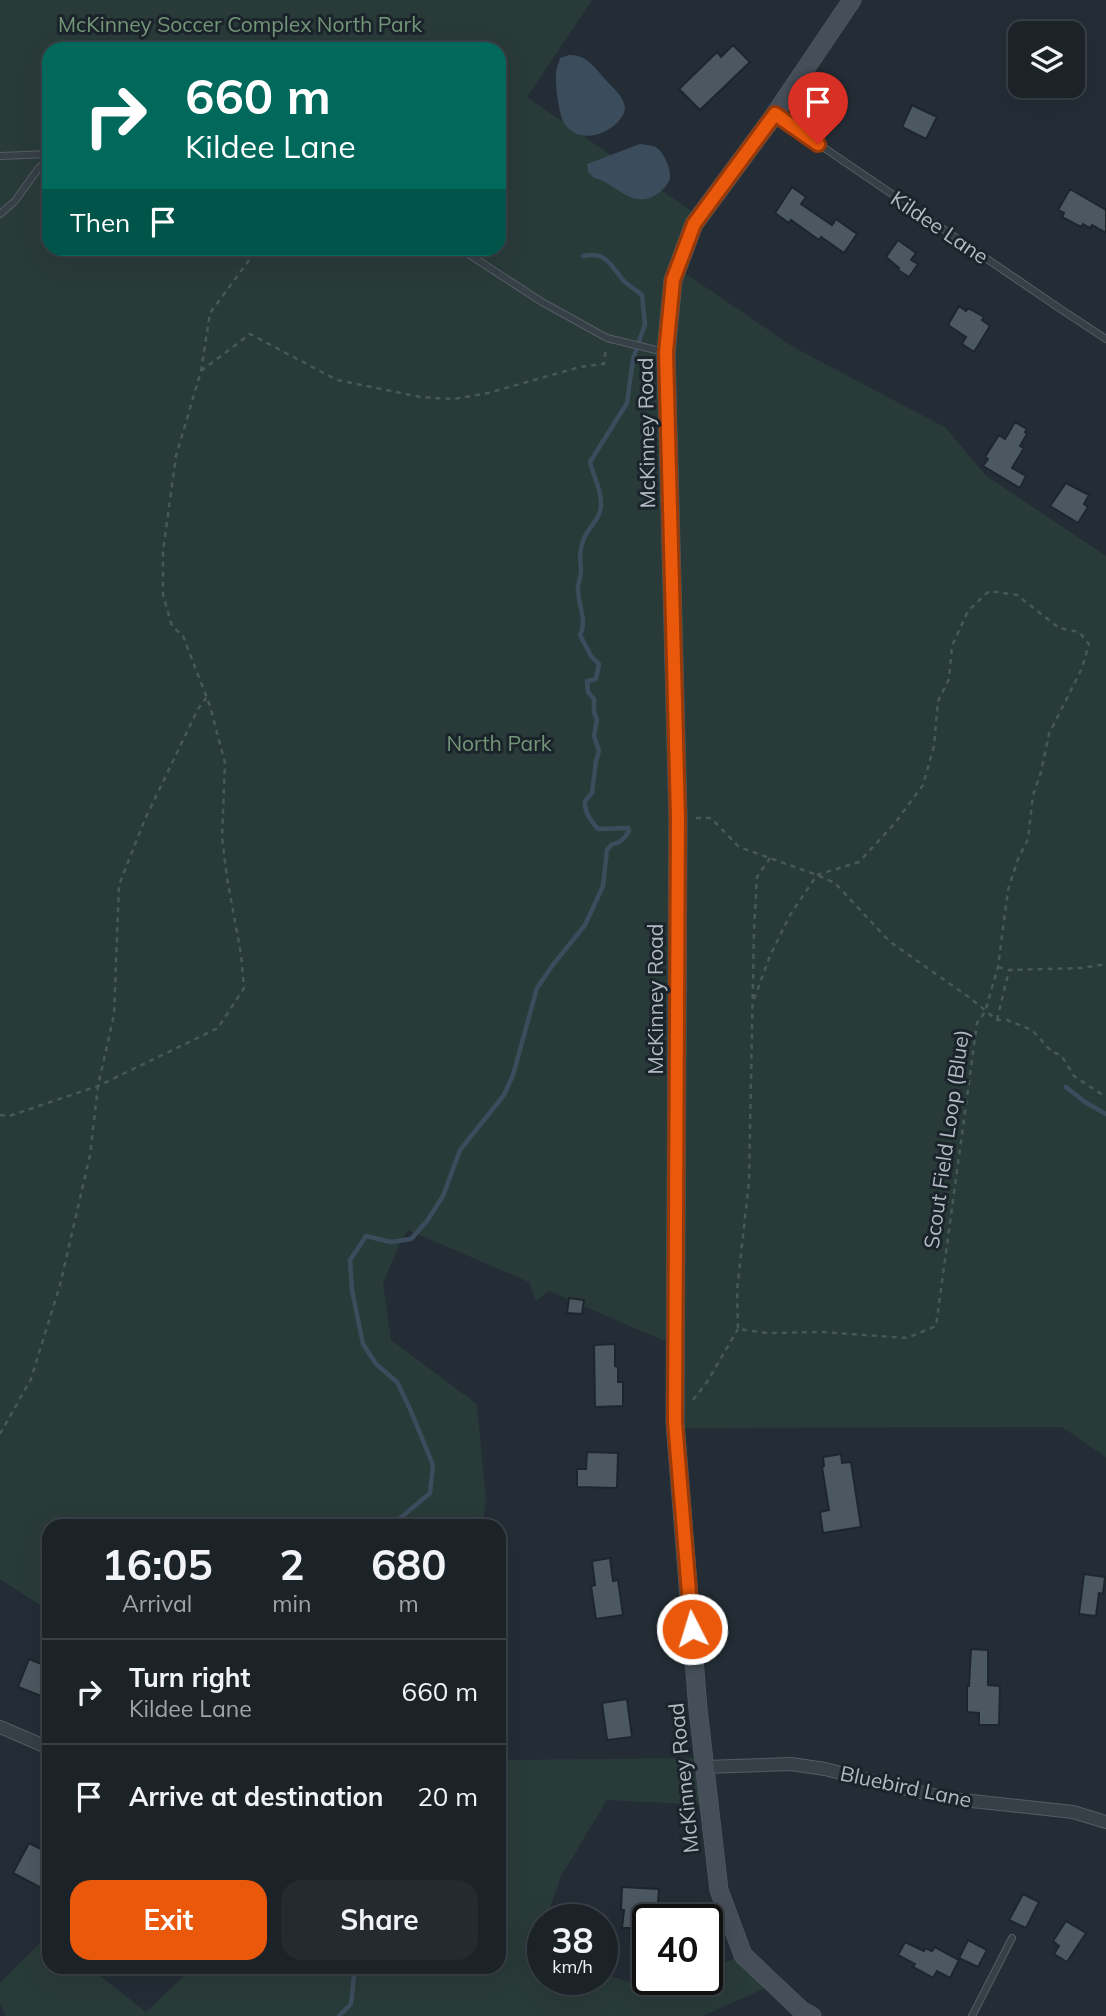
<!DOCTYPE html>
<style>
body{margin:0;font-family:Mulish,sans-serif;background:#242a30;color:#f1f3f6;height:100vh;display:flex;flex-direction:column;font-size:26px;white-space:nowrap}
*{box-sizing:border-box;margin:0}
p{font-size:23px;color:#a0a4a8}
.icon{flex:none;width:38px;height:38px;fill:none;stroke:currentColor;stroke-width:2;stroke-linecap:round;stroke-linejoin:round}
.map{position:relative;flex:1;overflow:hidden}
.side{position:absolute;left:42px;top:1519px;width:464px;height:455px;display:flex;flex-direction:column;background:#1b2228;border-radius:21px;box-shadow:0 7px 28px #0002,0 0 0 2px #393f45}
.side>*{flex:none}
.hud{position:absolute;left:42px;top:42px;width:464px;height:214px;border-radius:21px;box-shadow:0 7px 28px #0002,0 0 0 2px #393f45;background:#00695c;color:#fff;overflow:hidden}
.controls{position:absolute;left:1008px;top:21px;display:grid;gap:14px}
.controls a{display:grid;place-items:center;width:77px;height:77px;border-radius:14px;background:#1b2228;box-shadow:0 7px 28px #0002,0 0 0 2px #393f45;font-size:35px}
.speed{position:absolute;left:527px;top:1904px;display:flex;gap:14px;font-size:35px;font-weight:700;text-align:center}
.speed>*{display:grid;place-content:center;width:91px;height:91px;border-radius:50%;background:#1b2228;box-shadow:0 7px 28px #0002,0 0 0 2px #393f45;line-height:1}
.speed small{font-size:18px;font-weight:400}
.speed .limit{border:4px solid #111;border-radius:10px;background:#fff;color:#111}
.pin{position:absolute;display:grid;place-items:center;width:60px;height:60px;color:#fff;margin:-72px -30px;border-radius:50% 50% 50% 0;rotate:-45deg;box-shadow:0 0 7px #0007}
.pin .icon{rotate:45deg}
.me{position:absolute;width:77px;margin:-38px;rotate:355deg;stroke-linejoin:round;filter:drop-shadow(0 0 5px #0008)}
.turn{display:flex;align-items:center;gap:24px;height:147px;padding:0 28px;font-size:32px}
.turn .icon{width:91px;height:91px;stroke-width:2.5}
.turn b{display:block;font-size:49px;line-height:60px}
.then{display:flex;align-items:center;height:66px;padding:0 28px;background:#0003;gap:14px;font-size:26px}
.eta{display:flex;justify-content:space-evenly;align-items:center;height:119px;text-align:center}
.eta b{font-size:42px;font-weight:700;line-height:49px}
.button{display:flex;gap:14px;margin-top:auto;padding:14px 28px}
.button a{flex:1;height:80px;border-radius:21px;background:#ea580c;color:#fff;font-size:28px;font-weight:700;line-height:80px;text-align:center}
.button a+a{background:#242a30;color:#f1f3f6}
ul{padding:0;list-style:none}
li{display:flex;align-items:center;gap:21px;height:105px;padding:0 28px;border-top:2px solid #393f45}
li div{flex:1}
li b{display:block;font-size:26px}
li em{font-style:normal}
.map>svg:first-child{display:block}
.green{fill:#293b39;fill-rule:evenodd}
.water{fill:#3b4c5d}
.lines{fill:none;stroke-linecap:round;stroke-linejoin:round}
.stream{stroke:#3b4c5d;stroke-width:4.5}
.building{fill:#4c5861;stroke:#1e262d;stroke-width:2}
.lane-casing{stroke:#555d64;stroke-width:8}
.street-casing{stroke:#555d64;stroke-width:14}
.secondary-casing{stroke:#555d64;stroke-width:19}
.path{stroke:#475858;stroke-width:2.5;stroke-dasharray:5 5;stroke-linecap:butt}
.lane{stroke:#373f47;stroke-width:6}
.street{stroke:#373f47;stroke-width:12}
.secondary{stroke:#464f59;stroke-width:18}
.route-casing{stroke:#983908;stroke-width:18}
.route{stroke:#ea580c;stroke-width:12}
.labels{text-anchor:middle;dominant-baseline:central;stroke-width:6;stroke-linejoin:round;paint-order:stroke}
.park-label{font-size:21px;fill:#739678;stroke:#1c242b}
.street-label{font-size:21px;fill:#b2bac3;stroke:#1c242b}
</style>
<div class="map">
<svg width="1106" height="2016" viewBox="0 0 1106 2016">
<rect width="100%" height="100%" fill="#242d36"/>
<path class="green" d="M0 0H592L527 97 697 215 672 270 686 274 795 348 946 428 985 475 1106 556V1457L1062 1427 682 1428 681 1348 549 1291 536 1301 529 1282 408 1230 401 1241 383 1283 391 1340 477 1404 486 1501 482 1526H49V1611L0 1579ZM49 49H499V248H49Z
M703 1758 709 1805 607 1800 561 1876 546 1920H542V1930L535 1950 542 1953V1979H602V1973L657 1991 684 1979H707V1970L743 1955 774 1984 703 2016H6L0 2003V1983L48 1935 49 1967H89L146 2012 193 1967H499V1760Z"/>
<path class="water" d="M569 55C585 54 594 66 603 77 611 86 624 96 625 108 625 113 621 118 618 122 603 137 576 144 563 121 559 113 555 84 556 74 556 69 559 63 560 58Z
M640 144C645 145 653 145 657 148 664 153 671 169 670 178 668 188 654 198 645 199 626 202 611 181 594 178L588 172 587 164Z"/>
<g class="lines">
<path class="stream" d="M1066 1087 1085 1102 1106 1114
M391 1526 430 1493 433 1465 410 1409 397 1382 376 1364 363 1344 352 1290 350 1260 366 1236 391 1242 411 1239 427 1221 443 1196 460 1150 504 1095 513 1075 537 988 552 966 585 925 603 886 607 850 611 845 619 842 625 837 629 831 628 828 598 829C591 821 584 812 585 801L592 793 596 761 599 751 594 736 597 720 594 712V699L588 692 587 681 596 679 599 664 591 656 580 635C588 620 577 603 578 587 579 581 581 576 581 571 580 558 579 550 584 538 589 527 601 518 601 505 602 490 593 476 590 462L627 403 633 359 645 324 642 295C636 290 629 286 624 281 610 266 608 251 583 256
M339 2016 351 2004 355 1967"/>
</g>
<path class="building" d="M733 45 750 62 700 110 679 89 717 52 721 57Z
M912 105 937 117 926 139 902 127Z
M792 187 806 197 801 204 832 225 836 219 857 234 844 253 821 237 819 240 791 220 789 223 775 213Z
M1070 189 1106 210V233L1092 225 1090 228 1083 224 1081 227 1062 217 1064 213 1058 210Z
M898 240 916 253 911 260 918 264 909 277 898 270 899 268 886 257Z
M959 306 966 311 968 308 984 317 982 320 990 326 974 352 962 344 966 337 948 325Z
M1015 422 1027 429 1025 432 1027 434 1020 446 1024 448 1012 468 1026 476 1020 488 983 466 988 459 985 457 999 435 1005 439Z
M1066 483 1089 495 1084 504 1088 507 1078 523 1050 506Z
M569 1298 584 1300 582 1314 567 1313Z
M615 1344V1366L618 1367V1382H623V1406L595 1407 594 1345Z
M587 1452 618 1453 617 1488 577 1487V1469H586Z
M841 1454 842 1463 851 1462 861 1527 823 1533 820 1512 829 1510 822 1467 824 1466 823 1457Z
M610 1558 613 1581 618 1580 623 1615 596 1619 591 1586 595 1585 592 1561Z
M1084 1574 1105 1577 1103 1594 1099 1593 1096 1616 1079 1614Z
M971 1649 988 1650V1685L1000 1686 999 1725H979V1713L967 1712V1686H969Z
M29 1659 44 1665 43 1667 49 1669V1699L18 1687Z
M627 1699 632 1737 607 1740 602 1703Z
M29 1843 49 1853V1892L13 1873Z
M622 1887 659 1889 657 1917H652V1920H648V1944L630 1943V1928H622L624 1910H621Z
M1023 1894 1039 1902 1026 1928 1009 1920Z
M1066 1921 1086 1933 1067 1962 1054 1954 1059 1946 1053 1941Z
M968 1940 987 1950 978 1967 959 1958Z
M905 1942 924 1951 925 1948 932 1951 935 1947 959 1960 950 1978 937 1971 933 1978 913 1967 915 1964 898 1955Z"/>
<g class="lines">
<defs>
<path id="lane" d="M776 115 1059 308 1106 339
M0 156 49 154
M0 214 15 201 38 169 49 159
M459 248 542 302 607 338 664 352
M972 2016 1012 1938"/>
<path id="street" d="M0 1727 49 1748
M704 1767 791 1764 825 1769 896 1787 953 1799 1073 1812 1106 1822"/>
<path id="secondary" d="M812 2016 801 2010 743 1955 719 1890 698 1709 675 1422 678 818 666 353 673 280 694 224 775 114 852 0"/>
</defs>
<use href="#lane" class="lane-casing"/>
<use href="#street" class="street-casing"/>
<use href="#secondary" class="secondary-casing"/>
<path class="path" d="M201 371 250 334 337 380 420 397 454 399 488 393 580 367 604 364 606 348
M696 818H711L739 847 817 875 835 883 889 941 970 998 997 1020H1007L1032 1030 1052 1052 1061 1055 1074 1076 1106 1097
M770 858 757 877 754 929 749 1181 737 1291 738 1329 767 1333 822 1332 907 1338 936 1326 977 1023 985 1012 998 967 1008 890 1018 859 1028 839 1033 795 1041 772 1049 734 1082 668 1089 644 1079 632 1059 628 1017 595 989 591 968 611 952 646 949 679 938 701 934 746 923 785 895 823 859 862 817 875
M998 967 1009 970 1082 968 1106 964
M754 999 770 956 790 915 817 875
M997 1020 1009 970
M0 1115 9 1116 98 1086 218 1028 244 988 241 954 227 878 222 837 225 763 210 706 183 636 172 626 163 595V551L176 456 201 371 210 313 258 248
M693 1400 707 1382 738 1329
M0 1434 31 1379 60 1285 90 1155 98 1086 114 1015 119 885 145 819 198 709 206 698"/>
<use href="#lane" class="lane"/>
<use href="#street" class="street"/>
<use href="#secondary" class="secondary"/>
</g>
<g class="lines">
<defs>
<path id="route" d="M692 1629 675 1422 678 818 666 352 673 280 694 224 775 114 818 144"/>
</defs>
<use href="#route" class="route-casing"/>
<use href="#route" class="route"/>
</g>
<g class="labels">
<g class="park-label">
<text x="240" y="24">McKinney Soccer Complex North Park</text>
<text x="499" y="743">North Park</text>
</g>
<g class="street-label">
<text transform="translate(940 227) rotate(34)">Kildee Lane</text>
<text transform="translate(646 433) rotate(-91)">McKinney Road</text>
<text transform="translate(655 999) rotate(-90)">McKinney Road</text>
<text transform="translate(946 1139) rotate(-82)">Scout Field Loop (Blue)</text>
<text transform="translate(683 1778) rotate(-96)">McKinney Road</text>
<text transform="translate(906 1786) rotate(12)">Bluebird Lane</text>
</g>
</g>
</svg>
<div class="controls">
<a><svg class="icon" aria-label="layers" viewBox="0 0 24 24"><path d="M12 4l9 5-9 5-9-5zM3 14l9 5 9-5"/></svg></a>
</div>
<div class="speed"><div>38<small>km/h</small></div><div class="limit">40</div></div>
<div class="pin" style="left:818px;top:144px;background:#d93025"><svg class="icon" aria-label="arrive" viewBox="0 0 24 24"><path d="M6 21V4h12l-3 4 3 4H6"/></svg></div>
<svg class="me" style="left:692px;top:1629px" viewBox="-20 -20 40 40"><circle r="17" fill="#ea580c" stroke="#fff" stroke-width="3"/><path d="M0-11L8 9 0 5-8 9z" fill="#fff"/></svg>
<div class="hud">
<div class="turn"><svg class="icon" aria-label="right" viewBox="0 0 24 24"><path d="M7 20v-9h11M14 6l5 5-5 5"/></svg><div><b>660 m</b>Kildee Lane</div></div>
<div class="then">Then<svg class="icon" aria-label="arrive" viewBox="0 0 24 24"><path d="M6 21V4h12l-3 4 3 4H6"/></svg></div>
</div>
<section class="side">
<div class="eta">
<div><b>16:05</b><p>Arrival</p></div>
<div><b>2</b><p>min</p></div>
<div><b>680</b><p>m</p></div>
</div>
<ul>
<li><svg class="icon" aria-label="right" viewBox="0 0 24 24"><path d="M7 20v-9h11M14 6l5 5-5 5"/></svg><div><b>Turn right</b><p>Kildee Lane</p></div><em>660 m</em></li>
<li><svg class="icon" aria-label="arrive" viewBox="0 0 24 24"><path d="M6 21V4h12l-3 4 3 4H6"/></svg><div><b>Arrive at destination</b></div><em>20 m</em></li>
</ul>
<div class="button"><a>Exit</a><a>Share</a></div>
</section>
</div>
